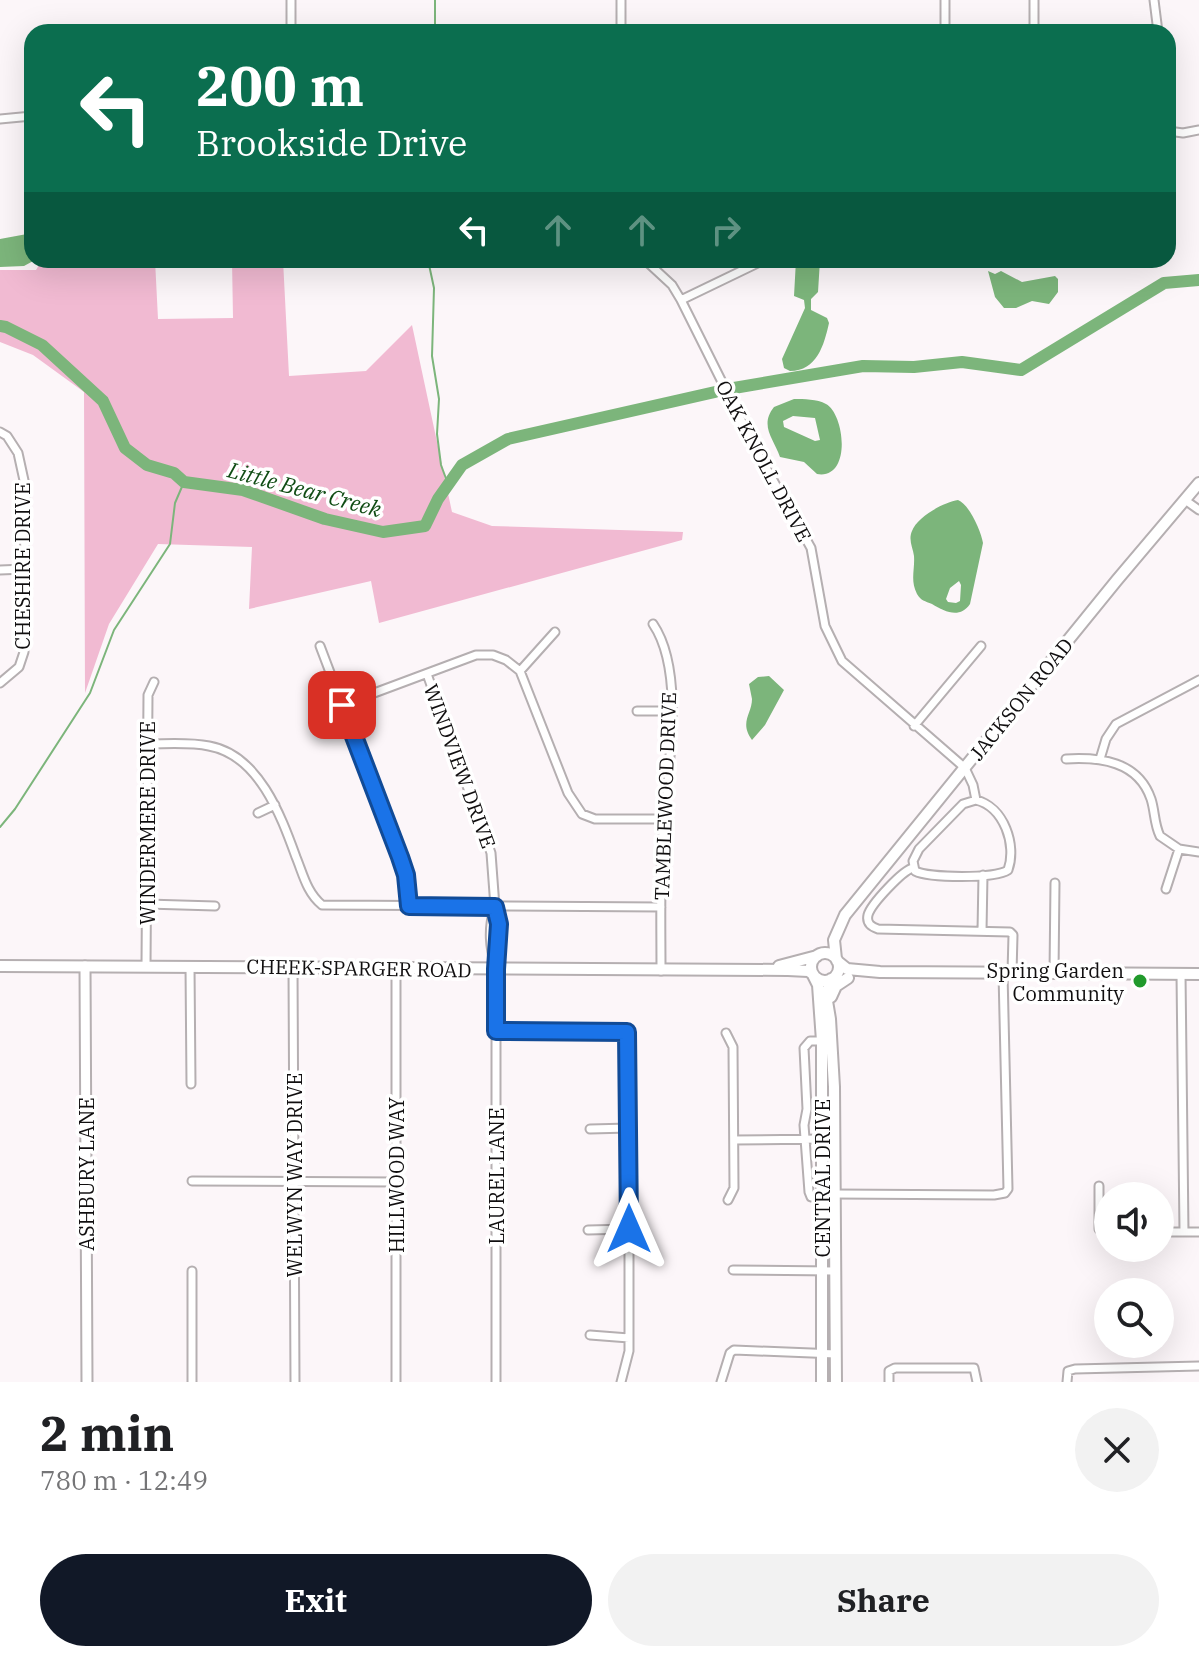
<!DOCTYPE html>
<meta charset="utf-8">
<style>
body{margin:0;font-family:"IBM Plex Serif",serif;background:#f2f2f2;color:#202124;height:100vh;display:flex;flex-direction:column;font-size:30px;white-space:nowrap}
*{box-sizing:border-box;margin:0}
p{font-size:26px;color:#757577}
.icon{flex:none;width:44px;height:44px;fill:none;stroke:currentColor;stroke-width:2;stroke-linecap:round;stroke-linejoin:round}
.map{position:relative;height:1382px;overflow:hidden}
.drawer{display:flex;flex-direction:column;background:#fff;flex:1}
.drawer>*{flex:none}
.hud{position:absolute;left:24px;top:24px;width:1152px;height:244px;border-radius:24px;box-shadow:0 8px 32px #0002;background:#0b6e4f;color:#fff;overflow:hidden}
.fabs{position:absolute;left:1094px;top:1182px;display:grid;gap:16px}
.fabs a{display:grid;place-items:center;width:80px;height:80px;border-radius:50%;background:#fff;box-shadow:0 8px 32px #0002;font-size:40px}
.pin{position:absolute;display:grid;place-items:center;width:68px;height:68px;color:#fff;margin:-34px;border-radius:16px;box-shadow:0 4px 12px #0006}
.me{position:absolute;width:88px;margin:-44px;rotate:0deg;stroke-linejoin:round;filter:drop-shadow(0 0 6px #0008)}
.turn{display:flex;align-items:center;gap:28px;height:168px;padding:0 40px;font-size:36px}
.turn .icon{width:104px;height:104px;stroke-width:2.5}
.turn b{display:block;font-size:56px;line-height:68px}
.lanes{display:flex;align-items:center;height:76px;padding:0 40px;background:#0003;justify-content:center;gap:40px;direction:ltr}
.lanes .off{opacity:.35}
.round{display:grid;place-items:center;flex:none;width:84px;height:84px;border-radius:42px;background:#f2f2f2}
.head{display:flex;align-items:center;justify-content:space-between;height:136px;padding:0 40px}
h1{font-size:48px;font-weight:800;line-height:60px}
.cta{display:flex;gap:16px;margin-top:auto;padding:16px 40px}
.cta a{flex:1;height:92px;border-radius:48px;background:#111827;color:#fff;font-size:32px;font-weight:800;line-height:92px;text-align:center}
.cta a+a{background:#f2f2f2;color:#202124}
.map>svg:first-child{display:block}
.green{fill:#f1bad2}
.water{fill:#7cb57b;fill-rule:evenodd}
.lines{fill:none;stroke-linecap:round;stroke-linejoin:round}
.stream{stroke:#7cb57b;stroke-width:2}
.river{stroke:#7cb57b;stroke-width:12}
.minor-casing{stroke:#b5afb1;stroke-width:11}
.tertiary-casing{stroke:#b5afb1;stroke-width:13}
.secondary-casing{stroke:#b5afb1;stroke-width:14}
.minor{stroke:#fff;stroke-width:7}
.tertiary{stroke:#fff;stroke-width:9}
.secondary{stroke:#fff;stroke-width:10}
.route-casing{stroke:#114b97;stroke-width:20}
.route{stroke:#1a73e8;stroke-width:14}
.poi-dot{fill:#219a2c;stroke:#fff;stroke-width:3}
.labels{text-anchor:middle;dominant-baseline:central;stroke-width:7;stroke-linejoin:round;paint-order:stroke}
.street-label{font-size:20px;fill:#100e0f;stroke:#fff}
.poi-label{font-size:20px;fill:#100e0f;stroke:#fff;text-anchor:end}
.water-label{font-size:22px;font-style:italic;fill:#104c14;stroke:#fff}
</style>
<div class="map">
<svg width="1199" height="1382" viewBox="0 0 1199 1382">
<rect width="100%" height="100%" fill="#fcf6f9"/>
<path class="green" d="M42 260H155L158 319 233 318 232 260H283L289 376 366 371 412 325 452 512 492 526 683 532 682 540 379 623 371 581 249 609 252 547 158 544 109 624 85 693 84 392 33 355 0 342V270H36Z"/>
<path class="water" d="M27 234 32 235V260H35L24 266 0 267V239Z
M796 260H820L818 292 811 299V310L827 318 829 323C824 345 817 371 790 371L784 368 782 359 805 308 804 300 794 296Z
M988 271 995 274 1001 271 1022 282 1055 276 1058 279V292L1049 304 1032 301 1016 308H1004L995 297Z
M794 399C804 399 817 399 826 404 845 414 852 480 817 474L804 462 780 457C774 439 759 426 774 407ZM793 416 815 418 820 440 815 441 784 427 783 421Z
M958 500C969 504 981 531 983 543L970 604C960 619 945 612 932 604 925 601 921 601 917 594 910 580 915 570 914 556 913 548 908 540 912 531 917 517 944 502 958 500ZM959 581 961 585 960 601 956 603 948 602 946 599 950 588Z
M769 676 784 690 765 725 752 740C739 722 752 714 752 699 751 694 750 689 749 684L758 677Z"/>
<g class="lines">
<path class="stream" d="M435 32V0
M428 260 434 288 432 356 439 399 437 434 441 465 448 484
M0 827 15 809 90 693 114 630 170 544 175 503 184 482"/>
<path class="river" d="M0 326 6 327 42 345 103 401 125 448 147 465 174 473 184 482 243 490 325 519 383 532 425 526 438 499 462 465 508 439 715 392
M728 389 863 366 914 367 962 362 1021 370 1164 283 1199 280"/>
<defs>
<path id="minor" d="M291 0V32
M621 0V32
M1034 0V32
M1154 0 1158 32
M945 32V0
M0 119 32 116
M1168 131 1183 133 1199 130
M645 260 672 285 681 300 755 448 811 548 825 626 842 661 965 768 973 785 976 800
M681 300 764 260
M0 432 7 436 18 453 25 485 24 652 19 667 0 683
M1185 500 1199 510
M0 570 25 569
M653 624C689 677 664 787 662 848 660 889 661 930 661 971
M320 646 400 857 406 875 409 906
M520 671 555 632
M427 674 491 853 495 907 499 924 496 969V1382
M342 705 476 655H493L506 660 520 671 568 793 582 814 595 819H664
M637 711H671
M914 726 981 646
M147 744C167 744 189 742 209 746 259 755 281 816 296 857 303 874 307 893 322 905L661 907
M1066 759C1100 757 1138 761 1151 799 1155 811 1154 824 1160 836L1179 849 1199 852
M1100 759 1106 739 1116 724 1199 680
M976 800C1004 807 1017 845 1008 870 995 879 929 878 915 871L913 861 919 849 963 804Z
M258 813 275 805
M913 868C903 870 871 904 868 915 866 924 872 927 878 929L1010 932 1013 935 1012 973
M1166 889 1179 849
M147 904 215 906
M494 909C488 930 490 946 495 967
M982 931 983 875
M146 966 148 695 154 682
M190 966 191 1084
M293 967 295 1382
M1054 973 1055 883
M1181 974 1184 1232
M496 1031 627 1032 629 1038V1351L621 1382
M726 1033 733 1047 734 1188 728 1200
M590 1129 629 1128
M734 1140 823 1139
M192 1181 396 1182
M1099 1186V1229L1108 1232
M834 1194 994 1195 1005 1193 1008 1189 1003 973
M822 1198 811 1197 809 1192 804 1125 807 1109 804 1048 810 1041H822
M588 1230 629 1229
M1160 1232H1199
M733 1270 834 1271
M192 1271V1382
M590 1335 629 1338
M396 1382V968
M721 1382 730 1353 734 1350 836 1354
M889 1382V1371L895 1368H974L977 1382
M1067 1382 1068 1371 1075 1369 1199 1366"/>
<path id="tertiary" d="M85 966 87 1382"/>
<path id="secondary" d="M811 967a14 14 0 1 1 28 0a14 14 0 1 1-28 0Z
M836 959 834 940 845 915 1117 580 1199 483
M837 961 847 969 880 972 1199 974
M0 966 788 970 808 971 813 974
M779 966 817 956
M813 975 818 985 822 1041V1382
M831 979 826 995 830 1019 834 1087 836 1382
M831 997 836 986 848 978"/>
</defs>
<use href="#minor" class="minor-casing"/>
<use href="#tertiary" class="tertiary-casing"/>
<use href="#secondary" class="secondary-casing"/>
<use href="#minor" class="minor"/>
<use href="#tertiary" class="tertiary"/>
<use href="#secondary" class="secondary"/>
</g>
<g class="lines">
<defs>
<path id="route" d="M342 705 400 857 406 875 409 906 495 907 499 924 496 969V1031L627 1032 629 1229"/>
</defs>
<use href="#route" class="route-casing"/>
<use href="#route" class="route"/>
</g>
<circle class="poi-dot" cx="1140" cy="981" r="8"/>
<g class="labels">
<g class="street-label">
<text transform="translate(764 461) rotate(62)">OAK KNOLL DRIVE</text>
<text transform="translate(22 566) rotate(-90)">CHESHIRE DRIVE</text>
<text transform="translate(1021 699) rotate(-51)">JACKSON ROAD</text>
<text transform="translate(460 766) rotate(70)">WINDVIEW DRIVE</text>
<text transform="translate(665 796) rotate(-88)">TAMBLEWOOD DRIVE</text>
<text transform="translate(147 823) rotate(-90)">WINDERMERE DRIVE</text>
<text transform="translate(359 968) rotate(1)">CHEEK-SPARGER ROAD</text>
<text transform="translate(86 1174) rotate(-90)">ASHBURY LANE</text>
<text transform="translate(294 1175) rotate(-90)">WELWYN WAY DRIVE</text>
<text transform="translate(396 1175) rotate(-90)">HILLWOOD WAY</text>
<text transform="translate(496 1176) rotate(-90)">LAUREL LANE</text>
<text transform="translate(822 1178) rotate(-90)">CENTRAL DRIVE</text>
</g>
<g class="poi-label">
<text x="1124" y="970">Spring Garden<tspan x="1124" dy="23">Community</tspan></text>
</g>
<g class="water-label">
<text transform="translate(305 489) rotate(15)">Little Bear Creek</text>
</g>
</g>
</svg>
<div class="fabs">
<a><svg class="icon" aria-label="sound" viewBox="0 0 24 24"><path d="M4 9h4l5-4v14l-5-4H4zM17 9q2 3 0 6"/></svg></a>
<a><svg class="icon" aria-label="search" viewBox="0 0 24 24"><circle cx="10" cy="10" r="6"/><path d="M15 15l6 6"/></svg></a>
</div>
<div class="pin" style="left:342px;top:705px;background:#d93025"><svg class="icon" aria-label="arrive" viewBox="0 0 24 24"><path d="M6 21V4h12l-3 4 3 4H6"/></svg></div>
<svg class="me" style="left:629px;top:1229px" viewBox="-20 -20 40 40"><path d="M0-17L14 15 0 8-14 15z" fill="#1a73e8" stroke="#fff" stroke-width="4"/></svg>
<div class="hud">
<div class="turn"><svg class="icon" aria-label="left" viewBox="0 0 24 24"><path d="M17 20v-9H6M10 6l-5 5 5 5"/></svg><div><b>200 m</b>Brookside Drive</div></div>
<div class="lanes"><svg class="icon" aria-label="left" viewBox="0 0 24 24"><path d="M17 20v-9H6M10 6l-5 5 5 5"/></svg><svg class="icon off" aria-label="ahead" viewBox="0 0 24 24"><path d="M12 20V5M6 11l6-6 6 6"/></svg><svg class="icon off" aria-label="ahead" viewBox="0 0 24 24"><path d="M12 20V5M6 11l6-6 6 6"/></svg><svg class="icon off" aria-label="right" viewBox="0 0 24 24"><path d="M7 20v-9h11M14 6l5 5-5 5"/></svg></div>
</div>
</div>
<section class="drawer">
<div class="head"><div><h1>2 min</h1><p>780 m · 12:49</p></div><a class="round"><svg class="icon" aria-label="close" viewBox="0 0 24 24"><path d="M6 6l12 12M18 6L6 18"/></svg></a></div>
<div class="cta"><a>Exit</a><a>Share</a></div>
</section>
